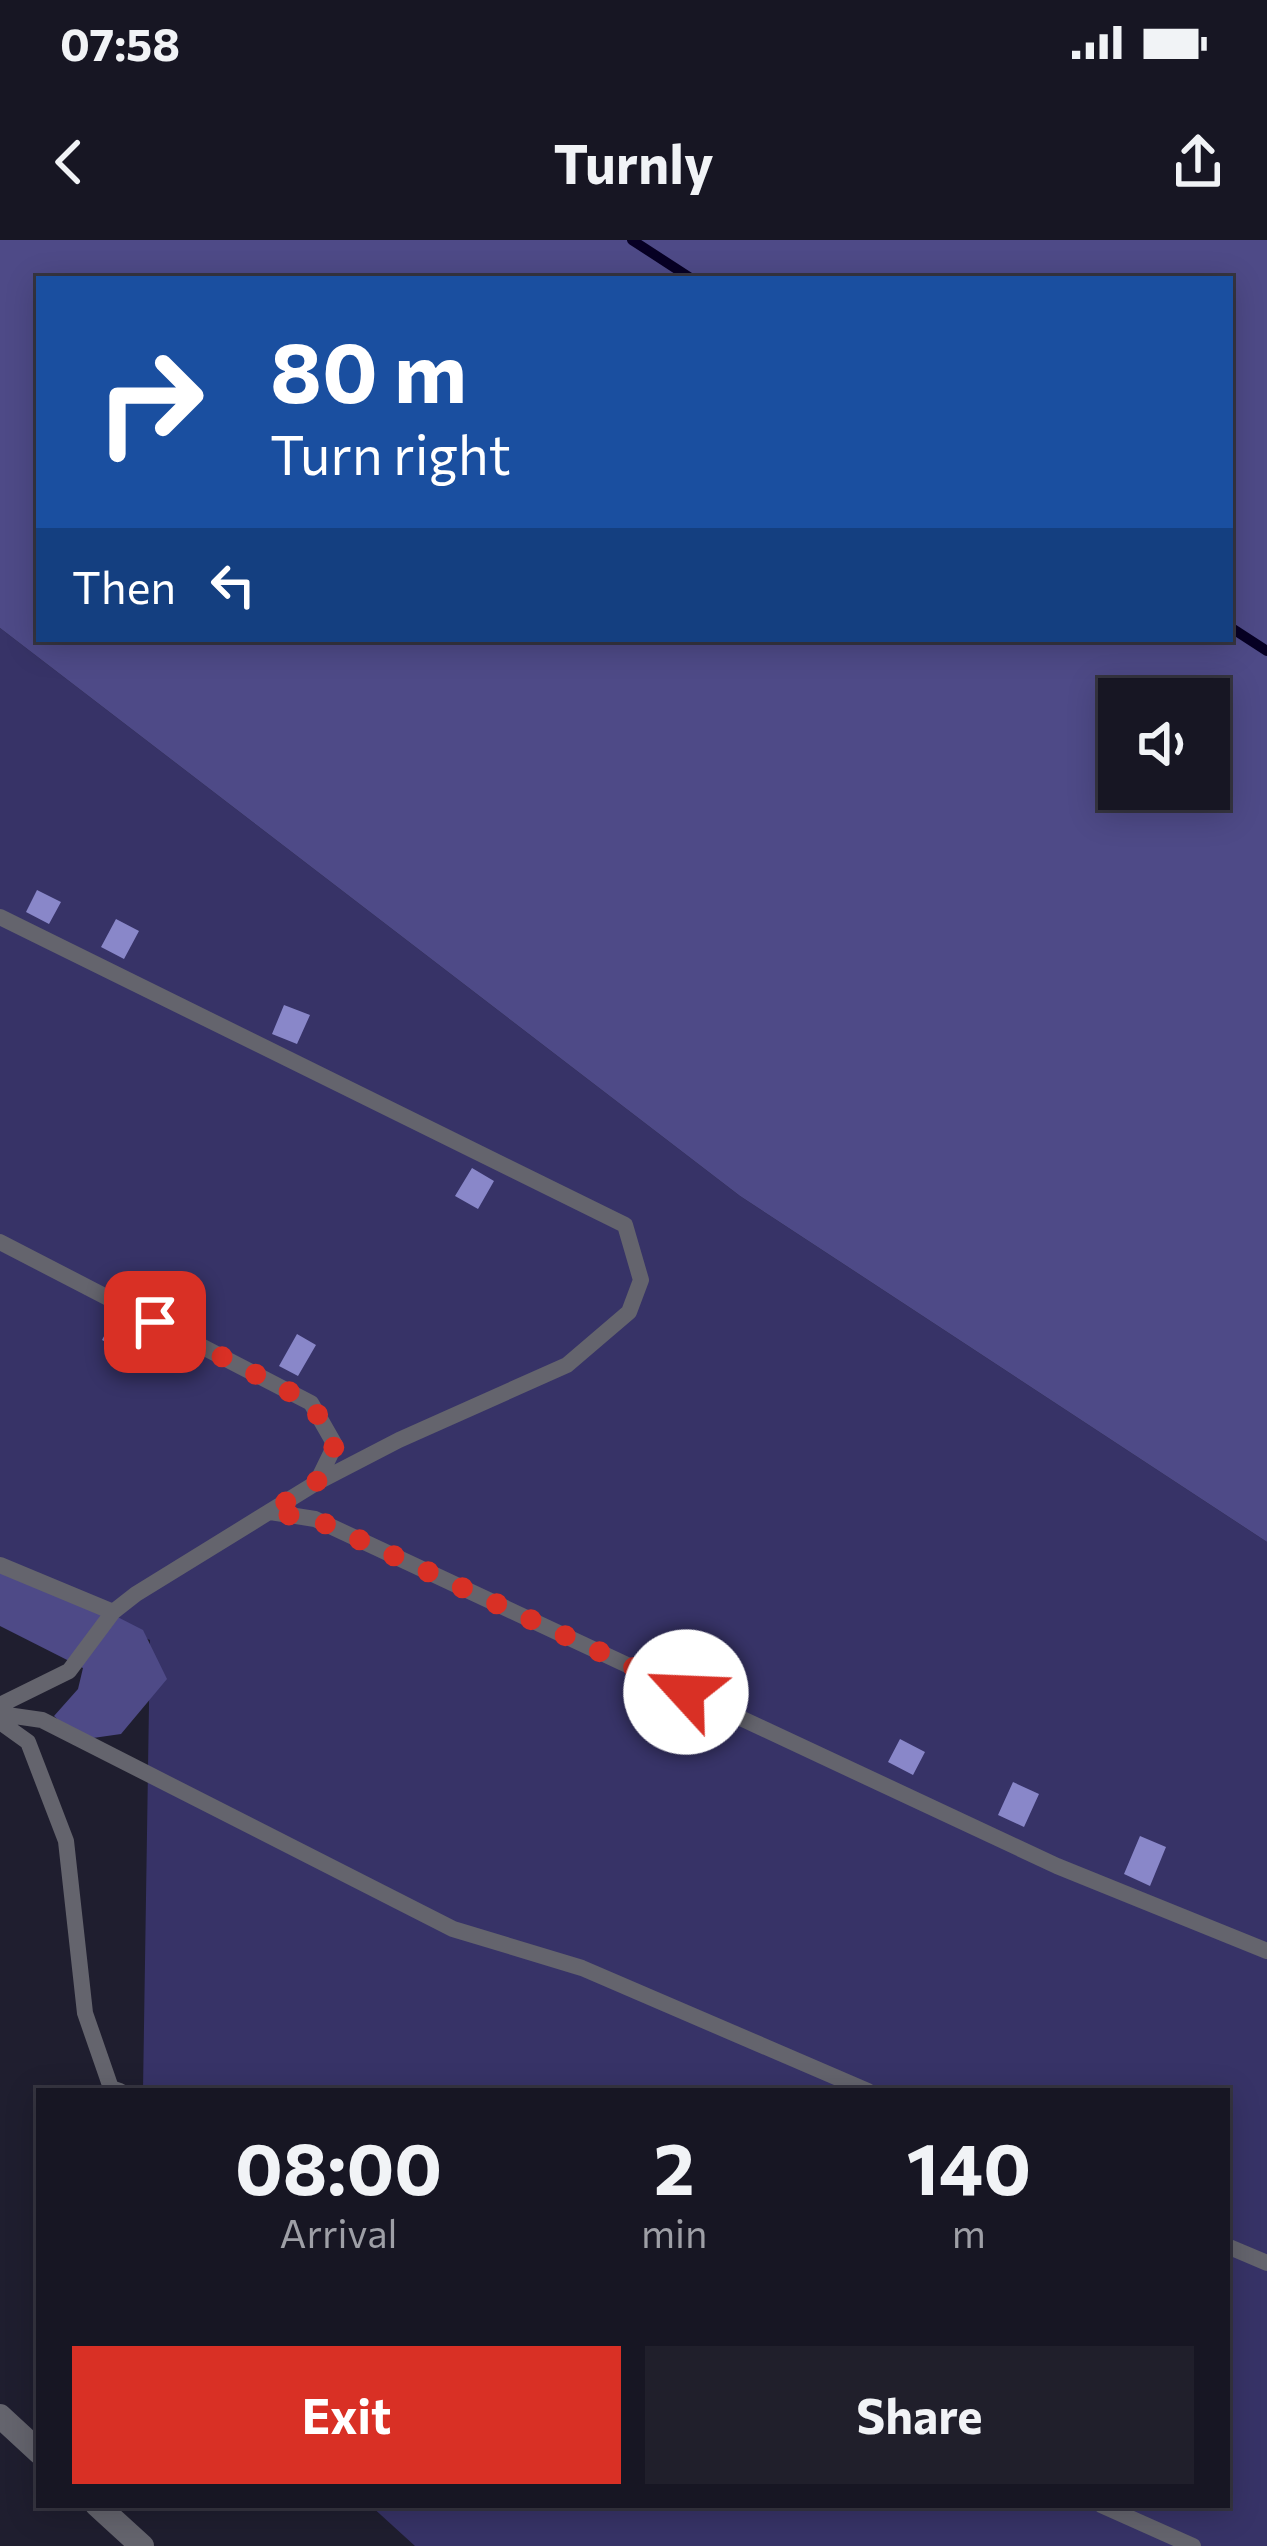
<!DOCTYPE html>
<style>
body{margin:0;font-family:Commissioner,sans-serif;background:#201f2b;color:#f1f3f6;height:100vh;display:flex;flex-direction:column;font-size:45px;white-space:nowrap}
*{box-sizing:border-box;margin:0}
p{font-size:39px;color:#9e9fa6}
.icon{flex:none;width:66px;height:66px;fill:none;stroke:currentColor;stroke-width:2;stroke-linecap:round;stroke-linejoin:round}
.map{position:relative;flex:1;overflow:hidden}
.panel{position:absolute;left:36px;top:1848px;width:1194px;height:420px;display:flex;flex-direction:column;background:#171623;border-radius:0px;box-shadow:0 6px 30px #0003,0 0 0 3px #363541}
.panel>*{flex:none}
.guide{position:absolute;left:36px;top:36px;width:1197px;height:366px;border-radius:0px;box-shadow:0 6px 30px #0003,0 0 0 3px #363541;background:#1a4fa0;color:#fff;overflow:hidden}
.fabs{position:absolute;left:1098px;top:438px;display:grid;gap:24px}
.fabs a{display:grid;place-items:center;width:132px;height:132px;border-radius:0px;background:#171623;box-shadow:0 6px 30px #0003,0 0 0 3px #363541;font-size:60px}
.pin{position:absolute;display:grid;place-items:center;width:102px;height:102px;color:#fff;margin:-51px;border-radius:24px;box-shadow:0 6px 18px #0006}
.me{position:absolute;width:132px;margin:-66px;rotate:295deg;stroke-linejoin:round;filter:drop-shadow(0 0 9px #0008)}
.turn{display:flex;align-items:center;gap:42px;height:252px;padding:0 36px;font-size:54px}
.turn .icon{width:156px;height:156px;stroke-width:2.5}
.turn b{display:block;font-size:84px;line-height:102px}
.then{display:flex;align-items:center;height:114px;padding:0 36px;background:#0003;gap:24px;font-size:45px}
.eta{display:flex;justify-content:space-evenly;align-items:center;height:204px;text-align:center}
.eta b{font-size:72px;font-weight:700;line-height:84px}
.cta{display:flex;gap:24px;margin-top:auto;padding:24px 36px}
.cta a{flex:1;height:138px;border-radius:0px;background:#d93025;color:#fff;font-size:48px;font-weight:700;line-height:138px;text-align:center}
.cta a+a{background:#201f2b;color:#f1f3f6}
.status{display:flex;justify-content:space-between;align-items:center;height:84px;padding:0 60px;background:#171623;direction:ltr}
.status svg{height:33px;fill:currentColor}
header{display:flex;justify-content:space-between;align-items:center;height:156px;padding:0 36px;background:#171623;font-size:54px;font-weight:700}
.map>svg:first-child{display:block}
.green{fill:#373367}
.forest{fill:#4e4a87;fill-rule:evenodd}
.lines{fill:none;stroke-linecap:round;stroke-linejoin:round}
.stream{stroke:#070024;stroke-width:10}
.building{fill:#8987c9}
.service{stroke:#64646d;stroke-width:16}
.minor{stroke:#64646d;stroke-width:24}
.route{stroke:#d93025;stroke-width:21;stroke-dasharray:0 37.8}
</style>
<div class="status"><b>07:58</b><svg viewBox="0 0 49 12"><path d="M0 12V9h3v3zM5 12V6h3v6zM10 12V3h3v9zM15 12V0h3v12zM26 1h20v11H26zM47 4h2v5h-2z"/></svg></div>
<header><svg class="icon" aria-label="back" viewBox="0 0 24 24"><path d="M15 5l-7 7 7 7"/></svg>Turnly<svg class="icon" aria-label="share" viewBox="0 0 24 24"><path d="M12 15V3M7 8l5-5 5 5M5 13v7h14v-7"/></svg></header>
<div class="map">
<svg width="1267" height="2306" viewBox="0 0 1267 2306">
<rect width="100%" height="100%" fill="#1f1e2f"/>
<path class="green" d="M0 388 740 956 1267 1302V2306H415L370 2265H1227V1851H143L150 1400 0 1336Z"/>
<path class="forest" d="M0 0H1267V1302L740 956 0 388ZM39 39H1230V399H39ZM1119 459H1209V549H1119Z
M0 1317 143 1390 167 1439 121 1494 79 1500 54 1476 78 1449 83 1428 0 1386Z"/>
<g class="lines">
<path class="stream" d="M632 0 692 39
M1230 387 1267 411"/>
</g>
<path class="building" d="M37 650 61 662 49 684 26 672Z
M116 679 139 691 124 719 101 707Z
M284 765 310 775 297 804 272 794Z
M472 928 494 941 478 969 455 956Z
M113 1079 136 1091 125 1112 102 1100Z
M297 1094 316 1105 298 1136 279 1126Z
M640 1443 664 1453 652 1482 629 1473Z
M900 1499 925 1512 913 1535 888 1522Z
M1013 1542 1039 1554 1024 1587 998 1575Z
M1140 1596 1166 1607 1150 1646 1124 1634Z"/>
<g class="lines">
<path class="service" d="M0 677 625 985 641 1040 629 1072 567 1125 399 1200 316 1243 136 1354 113 1372 69 1431 0 1465
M0 1002 311 1163 335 1205 317 1242
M270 1272 315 1279 1057 1626 1267 1711
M0 1325 113 1372
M0 1474 42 1480 453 1689 582 1728 868 1851
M0 1482 28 1502 66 1601 85 1773 111 1848 120 1851
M1227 2006 1267 2023
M1101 2265 1193 2306"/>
<path class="minor" d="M0 2176 39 2212
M97 2265 142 2306"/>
</g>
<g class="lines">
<path class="route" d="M155 1082 311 1163 335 1205 316 1243 270 1272 315 1279 686 1452"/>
</g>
</svg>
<div class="fabs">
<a><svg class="icon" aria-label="sound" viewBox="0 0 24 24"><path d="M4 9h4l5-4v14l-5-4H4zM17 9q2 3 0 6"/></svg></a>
</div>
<div class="pin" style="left:155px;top:1082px;background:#d93025"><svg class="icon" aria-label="arrive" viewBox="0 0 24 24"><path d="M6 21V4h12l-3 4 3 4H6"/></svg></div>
<svg class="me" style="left:686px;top:1452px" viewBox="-20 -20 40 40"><circle r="19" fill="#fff"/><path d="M0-13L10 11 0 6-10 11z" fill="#d93025"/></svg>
<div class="guide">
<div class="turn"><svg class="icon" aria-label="right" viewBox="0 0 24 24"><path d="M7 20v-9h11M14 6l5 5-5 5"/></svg><div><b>80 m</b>Turn right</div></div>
<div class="then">Then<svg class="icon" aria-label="left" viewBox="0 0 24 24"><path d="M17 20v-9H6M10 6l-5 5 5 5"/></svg></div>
</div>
<section class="panel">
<div class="eta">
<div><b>08:00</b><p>Arrival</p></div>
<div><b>2</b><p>min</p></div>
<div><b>140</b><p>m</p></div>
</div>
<div class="cta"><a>Exit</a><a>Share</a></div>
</section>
</div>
